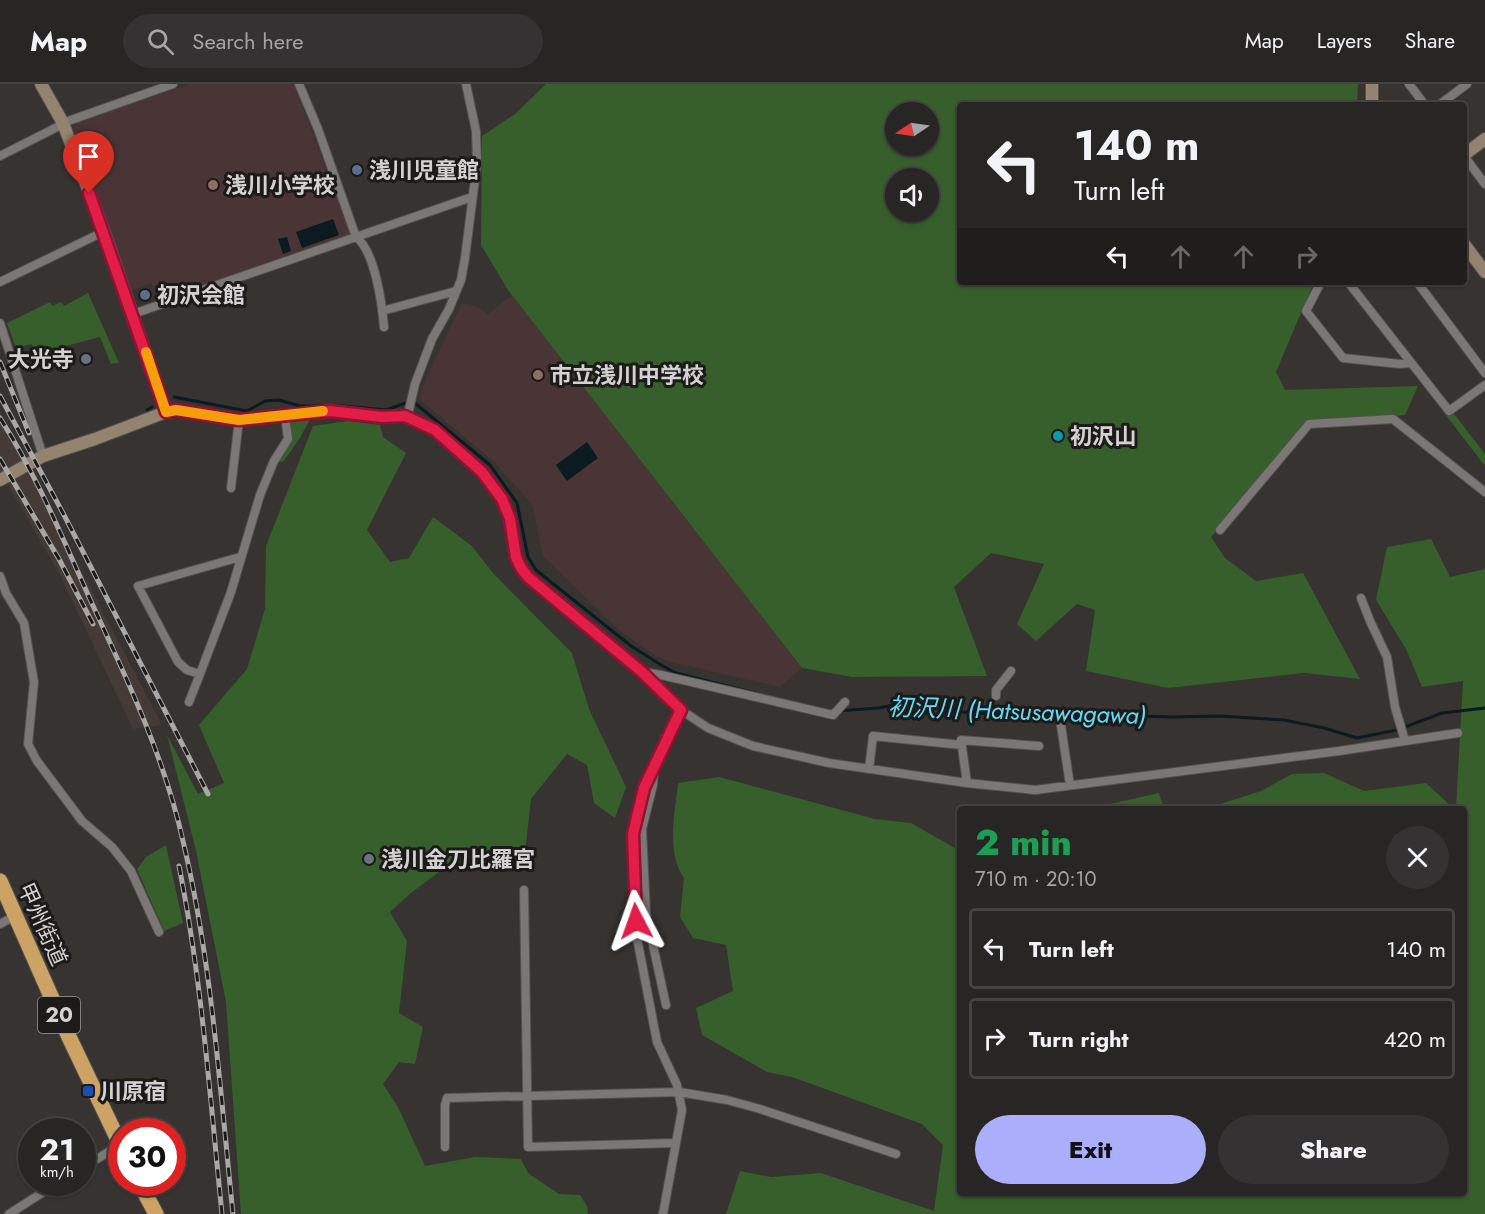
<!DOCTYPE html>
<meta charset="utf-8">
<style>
body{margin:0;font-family:Jost,"Noto Sans JP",sans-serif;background:#343232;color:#f1f3f6;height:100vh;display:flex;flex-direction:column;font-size:22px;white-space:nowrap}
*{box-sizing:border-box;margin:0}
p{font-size:20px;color:#a5a5a7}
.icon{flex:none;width:33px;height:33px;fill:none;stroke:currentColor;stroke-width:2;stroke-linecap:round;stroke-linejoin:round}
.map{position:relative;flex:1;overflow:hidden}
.details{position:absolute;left:957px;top:722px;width:510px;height:390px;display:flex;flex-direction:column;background:#282625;border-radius:6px;box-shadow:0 2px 4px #0004,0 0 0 2px #444342}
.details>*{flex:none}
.hud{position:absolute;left:957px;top:18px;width:510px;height:183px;border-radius:6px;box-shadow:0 2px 4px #0004,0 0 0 2px #444342;background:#282625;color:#f1f3f6;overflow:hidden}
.needle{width:39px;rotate:257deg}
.buttons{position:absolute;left:885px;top:18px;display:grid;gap:12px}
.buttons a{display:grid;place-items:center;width:54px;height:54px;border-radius:50%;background:#282625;box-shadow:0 2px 4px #0004,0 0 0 2px #444342;font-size:30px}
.speed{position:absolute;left:18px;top:1034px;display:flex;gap:12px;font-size:30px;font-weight:700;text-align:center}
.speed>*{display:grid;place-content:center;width:78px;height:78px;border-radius:50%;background:#282625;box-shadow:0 2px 4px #0004,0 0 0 2px #444342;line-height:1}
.speed small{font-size:15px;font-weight:400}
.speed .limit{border:9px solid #d22;background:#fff;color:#111}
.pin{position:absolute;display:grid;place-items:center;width:51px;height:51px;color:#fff;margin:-62px -26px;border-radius:50% 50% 50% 0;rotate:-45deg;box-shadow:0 0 6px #0007}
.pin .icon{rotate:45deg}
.me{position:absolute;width:66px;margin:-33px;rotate:356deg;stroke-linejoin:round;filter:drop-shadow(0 0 4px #0008)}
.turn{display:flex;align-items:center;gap:21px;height:126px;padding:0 18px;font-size:27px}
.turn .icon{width:78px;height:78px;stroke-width:2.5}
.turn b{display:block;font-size:42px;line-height:51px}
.lanes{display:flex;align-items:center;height:57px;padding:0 18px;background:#0003;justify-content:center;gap:30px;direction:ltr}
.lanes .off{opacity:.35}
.round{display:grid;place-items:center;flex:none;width:63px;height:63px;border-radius:32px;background:#343232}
.headline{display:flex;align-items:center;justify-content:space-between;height:102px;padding:0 18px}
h1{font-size:36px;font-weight:800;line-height:45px;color:#1e9e55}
.primary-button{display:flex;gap:12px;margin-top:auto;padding:12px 18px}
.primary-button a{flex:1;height:69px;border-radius:36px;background:#abaffb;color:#111;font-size:24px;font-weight:800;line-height:69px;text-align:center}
.primary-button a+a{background:#343232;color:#f1f3f6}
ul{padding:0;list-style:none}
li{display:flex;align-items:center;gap:18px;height:81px;margin:0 12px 9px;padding:0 6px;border:3px solid #444342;border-radius:6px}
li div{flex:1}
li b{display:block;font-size:22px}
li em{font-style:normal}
header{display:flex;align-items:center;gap:36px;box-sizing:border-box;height:84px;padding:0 30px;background:#282625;border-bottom:2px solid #444342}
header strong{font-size:28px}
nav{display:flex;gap:33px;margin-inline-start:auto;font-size:21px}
.search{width:420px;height:54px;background:#343232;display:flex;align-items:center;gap:15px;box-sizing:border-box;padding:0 21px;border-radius:33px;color:#a5a5a7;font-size:22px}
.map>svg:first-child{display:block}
.built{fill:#443b37}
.education{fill:#4a3536}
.green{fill:#365f2c;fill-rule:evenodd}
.water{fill:#0b1b1f}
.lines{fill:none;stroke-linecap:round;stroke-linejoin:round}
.stream{stroke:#0b1b1f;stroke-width:3}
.street-casing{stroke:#545150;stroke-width:10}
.secondary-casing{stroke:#545150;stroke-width:14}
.highway-casing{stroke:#545150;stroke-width:17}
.street{stroke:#7a7775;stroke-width:8}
.secondary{stroke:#938470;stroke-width:12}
.highway{stroke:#cca365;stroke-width:15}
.rail-casing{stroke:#aaa7a7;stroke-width:5}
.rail{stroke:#1c1b1a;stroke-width:3;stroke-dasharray:9;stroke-linecap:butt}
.route-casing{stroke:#92132f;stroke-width:15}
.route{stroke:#e11d48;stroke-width:10}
.slow{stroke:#f59e0b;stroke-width:10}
.service-dot{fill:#5c6f8a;stroke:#1c1b1a;stroke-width:2}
.education-dot{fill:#8d6e63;stroke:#1c1b1a;stroke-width:2}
.worship-dot{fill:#6b7280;stroke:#1c1b1a;stroke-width:2}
.culture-dot{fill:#0f9aa8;stroke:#1c1b1a;stroke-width:2}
.transit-dot{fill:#1a4fb4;stroke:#1c1b1a;stroke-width:2}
.labels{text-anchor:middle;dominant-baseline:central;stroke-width:6;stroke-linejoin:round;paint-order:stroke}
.shield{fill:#1c1b1a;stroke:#9c9a9a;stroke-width:1.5}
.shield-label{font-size:21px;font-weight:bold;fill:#d3d1d1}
.poi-label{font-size:22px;font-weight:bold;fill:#d3d1d1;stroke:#1c1b1a;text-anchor:start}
.street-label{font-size:22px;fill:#d3d1d1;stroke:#1c1b1a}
.water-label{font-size:24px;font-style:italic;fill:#60dcf8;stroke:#1c1b1a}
</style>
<header>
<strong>Map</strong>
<div class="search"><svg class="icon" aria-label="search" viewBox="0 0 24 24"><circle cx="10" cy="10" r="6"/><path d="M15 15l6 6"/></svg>Search here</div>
<nav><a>Map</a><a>Layers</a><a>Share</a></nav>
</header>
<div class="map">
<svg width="1485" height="1130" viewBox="0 0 1485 1130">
<rect width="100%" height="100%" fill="#363331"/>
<path class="built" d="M0 331 162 641 133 645 60 491 0 387Z"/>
<path class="education" d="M190 0H294L352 153 158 221 151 199 131 206 74 48 76 39Z
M512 211 802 584 780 603 668 577 656 572 619 546 543 472 532 420 494 378 419 315 427 292 462 219 478 223 488 230Z"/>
<path class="green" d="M546 0H1358L1357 21H960V198H1314L1276 288 1285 306 1418 302 1405 331 1307 338 1211 453 1225 474 1256 497 1303 489 1360 595 1304 589 1168 604 1086 587 1095 526 1077 520 1036 557 1017 540 1044 480 991 469 954 503 987 592 852 593 802 584 508 206 481 161 482 52 515 30ZM896 28H928V62H896ZM896 94H928V128H896Z
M88 209 119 279 111 280 100 253 47 267 50 282 37 284 32 260 16 264 7 239 50 218 52 222 61 218 64 222Z
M1451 326 1485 370V382L1445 330Z
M314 328 300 354 283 378 274 377 288 355 285 332Z
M348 337 380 341 383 353 406 369 367 446 390 478 409 474 433 433 472 462 493 489 572 569 589 625 626 703 615 734 594 719 587 681 567 670 531 715 525 769H464L411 809 390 828 407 857 399 929 423 943 415 980 399 978 383 1000 398 1023 425 1082 475 1073 521 1075 528 1089 559 1110 580 1111 587 1122 588 1130H241L226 918 196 767 167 651 198 710 224 699 199 641 247 585 265 525 266 462 313 342Z
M1431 455 1450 493 1485 485V1130H726L740 1087 771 1093 821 1089 934 1127 943 1061 922 1040 792 993 767 988 702 951 696 924 733 907 726 861 693 854 680 833 684 794C666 769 675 728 678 699L719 693 875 735 911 739 960 767V1108H1464V724H1456L1463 597 1422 603 1406 565 1376 516 1387 463Z
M1324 689 1364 707 1426 699 1453 724H1208L1261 707 1292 690Z
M1159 709 1164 724H1092Z
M166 761 183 839 164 847 137 785 146 773Z"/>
<path class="water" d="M333 135 339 151 302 164 296 148Z
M287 153 291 167 283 170 278 155Z
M587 358 598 374 567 397 556 381Z"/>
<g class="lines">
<path class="stream" d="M174 313 247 327 265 317 279 316 300 322H343L386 326 406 319 416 320 490 381 517 419 528 473 536 486 631 562 661 581 676 589 759 610
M147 326 152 323
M838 627 878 624 905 619 929 620 963 628 1003 631 1029 629 1172 633 1219 632 1284 636 1324 644 1357 654 1397 646 1442 629 1485 624"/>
<defs>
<path id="street" d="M299 0 318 45 356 153 472 113
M1409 0 1425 21
M1439 21 1467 0
M0 72 71 36 173 0
M1464 72 1485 100
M0 198 103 148
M1321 198 1306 227 1343 274 1400 280 1410 279
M1348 198 1449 327 1485 301
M1417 198 1485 289
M382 227 456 207
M133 230 356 153C375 167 382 220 384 243
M0 239 43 372
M166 328 176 326 239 336 330 327 382 333 405 332 435 346 481 388 502 415 510 435 516 473 521 484 528 493 642 588 681 626 708 644 753 662 829 679 967 699 1035 706 1339 667 1458 649
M405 332 408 330 415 300 432 255 449 225 461 196 465 174 477 79 476 47 466 0
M231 404 239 336
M1220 446 1309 340 1393 335 1485 408
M240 473 138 502 178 578 187 586 200 590 231 508 260 411 274 377 288 355 285 332
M0 492 6 509 24 539 29 569 34 598 28 660 37 677 82 737 112 763 131 787 159 848
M1361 514 1370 537 1387 573 1395 623 1405 657
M642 588 661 591 833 631 845 618
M996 612V606L1011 587
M189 618 200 590
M1060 635 1070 701
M869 685 873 652 962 661
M654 688 653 701 642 745 646 829 666 921
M967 699 961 656 1039 662
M524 806 528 1063 675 1059
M0 840 15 832
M445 1063V1021L447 1014 679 1008 727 1016 760 1025 896 1070
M82 1084 120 1061
M9 1130 59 1098
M663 1130 682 1026 677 1001 657 958 637 854 633 750 644 704 681 626"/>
<path id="secondary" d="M1372 21V0
M1464 71 1485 55
M1464 160 1485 188
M0 396 43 372 95 355 166 328 107 156 63 39 41 0"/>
<path id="highway" d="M0 797 69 953 122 1064
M139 1098 156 1130"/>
</defs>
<use href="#street" class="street-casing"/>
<use href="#secondary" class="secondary-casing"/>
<use href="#highway" class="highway-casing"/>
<use href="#street" class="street"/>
<use href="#secondary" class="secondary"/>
<use href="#highway" class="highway"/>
<defs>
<path id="rail" d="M0 278 29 349
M0 312 64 431 208 710
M0 334C38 393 65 460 94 524 129 599 165 676 183 757 212 879 220 1006 233 1130
M0 375 59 475 93 540
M179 782C202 897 210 1014 222 1130"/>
</defs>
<use href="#rail" class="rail-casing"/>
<use href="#rail" class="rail"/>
</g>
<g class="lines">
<defs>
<path id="route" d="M89 109 166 328 176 326 239 336 330 327 382 333 405 332 435 346 482 388 502 415 510 435 516 473 521 484 528 493 642 588 681 626 644 704 633 750 636 837"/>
</defs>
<use href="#route" class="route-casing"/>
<use href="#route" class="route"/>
<path class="slow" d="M146 268 166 328 176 326 239 336 323 327"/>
</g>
<g class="service-dot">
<circle cx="357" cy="86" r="6"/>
<circle cx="145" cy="211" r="6"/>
</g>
<g class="education-dot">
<circle cx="213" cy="101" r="6"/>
<circle cx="538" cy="291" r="6"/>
</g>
<g class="worship-dot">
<circle cx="86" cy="275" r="6"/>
<circle cx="369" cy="775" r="6"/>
</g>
<circle class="culture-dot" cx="1058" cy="352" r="6"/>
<rect class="transit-dot" x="82" y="1001" width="12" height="12" rx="3"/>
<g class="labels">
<rect class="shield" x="38" y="913" width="42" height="36" rx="4.5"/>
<g class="shield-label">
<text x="59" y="931">20</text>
</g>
<g class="poi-label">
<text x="369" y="86">浅川児童館</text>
<text x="225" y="101">浅川小学校</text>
<text x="157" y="211">初沢会館</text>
<text x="74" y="275" text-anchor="end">大光寺</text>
<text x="550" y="291">市立浅川中学校</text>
<text x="1070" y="352">初沢山</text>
<text x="381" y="775">浅川金刀比羅宮</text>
<text x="100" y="1007">川原宿</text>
</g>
<g class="street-label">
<text transform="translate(43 840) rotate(66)">甲州街道</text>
</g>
<g class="water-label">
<text transform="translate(1017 627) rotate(2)">初沢川 (Hatsusawagawa)</text>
</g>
</g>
</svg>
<div class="buttons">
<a><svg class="needle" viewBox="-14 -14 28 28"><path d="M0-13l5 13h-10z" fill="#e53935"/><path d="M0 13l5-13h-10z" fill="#a5a5a7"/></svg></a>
<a><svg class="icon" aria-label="sound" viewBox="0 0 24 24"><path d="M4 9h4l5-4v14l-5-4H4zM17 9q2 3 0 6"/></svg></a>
</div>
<div class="speed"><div>21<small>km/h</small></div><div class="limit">30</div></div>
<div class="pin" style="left:89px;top:109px;background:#d93025"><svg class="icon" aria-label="arrive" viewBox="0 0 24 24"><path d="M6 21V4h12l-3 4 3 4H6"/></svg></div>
<svg class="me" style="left:636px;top:837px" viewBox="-20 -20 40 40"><path d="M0-17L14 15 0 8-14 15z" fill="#e11d48" stroke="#fff" stroke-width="4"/></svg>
<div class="hud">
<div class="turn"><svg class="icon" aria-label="left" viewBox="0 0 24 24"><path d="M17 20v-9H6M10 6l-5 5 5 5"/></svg><div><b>140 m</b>Turn left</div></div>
<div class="lanes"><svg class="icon" aria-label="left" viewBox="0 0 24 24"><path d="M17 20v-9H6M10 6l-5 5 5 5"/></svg><svg class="icon off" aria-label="ahead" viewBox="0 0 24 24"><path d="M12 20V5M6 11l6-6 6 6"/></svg><svg class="icon off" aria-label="ahead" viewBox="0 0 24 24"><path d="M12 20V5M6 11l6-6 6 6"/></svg><svg class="icon off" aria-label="right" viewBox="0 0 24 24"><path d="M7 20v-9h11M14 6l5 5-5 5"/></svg></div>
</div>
<section class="details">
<div class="headline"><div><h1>2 min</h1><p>710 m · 20:10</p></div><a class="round"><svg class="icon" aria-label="close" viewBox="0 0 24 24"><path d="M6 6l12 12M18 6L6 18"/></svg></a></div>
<ul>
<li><svg class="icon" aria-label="left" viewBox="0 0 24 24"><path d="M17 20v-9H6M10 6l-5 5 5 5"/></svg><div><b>Turn left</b></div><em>140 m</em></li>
<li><svg class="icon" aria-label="right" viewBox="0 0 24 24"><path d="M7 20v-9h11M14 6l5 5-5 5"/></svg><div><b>Turn right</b></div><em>420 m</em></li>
</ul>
<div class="primary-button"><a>Exit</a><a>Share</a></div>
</section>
</div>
